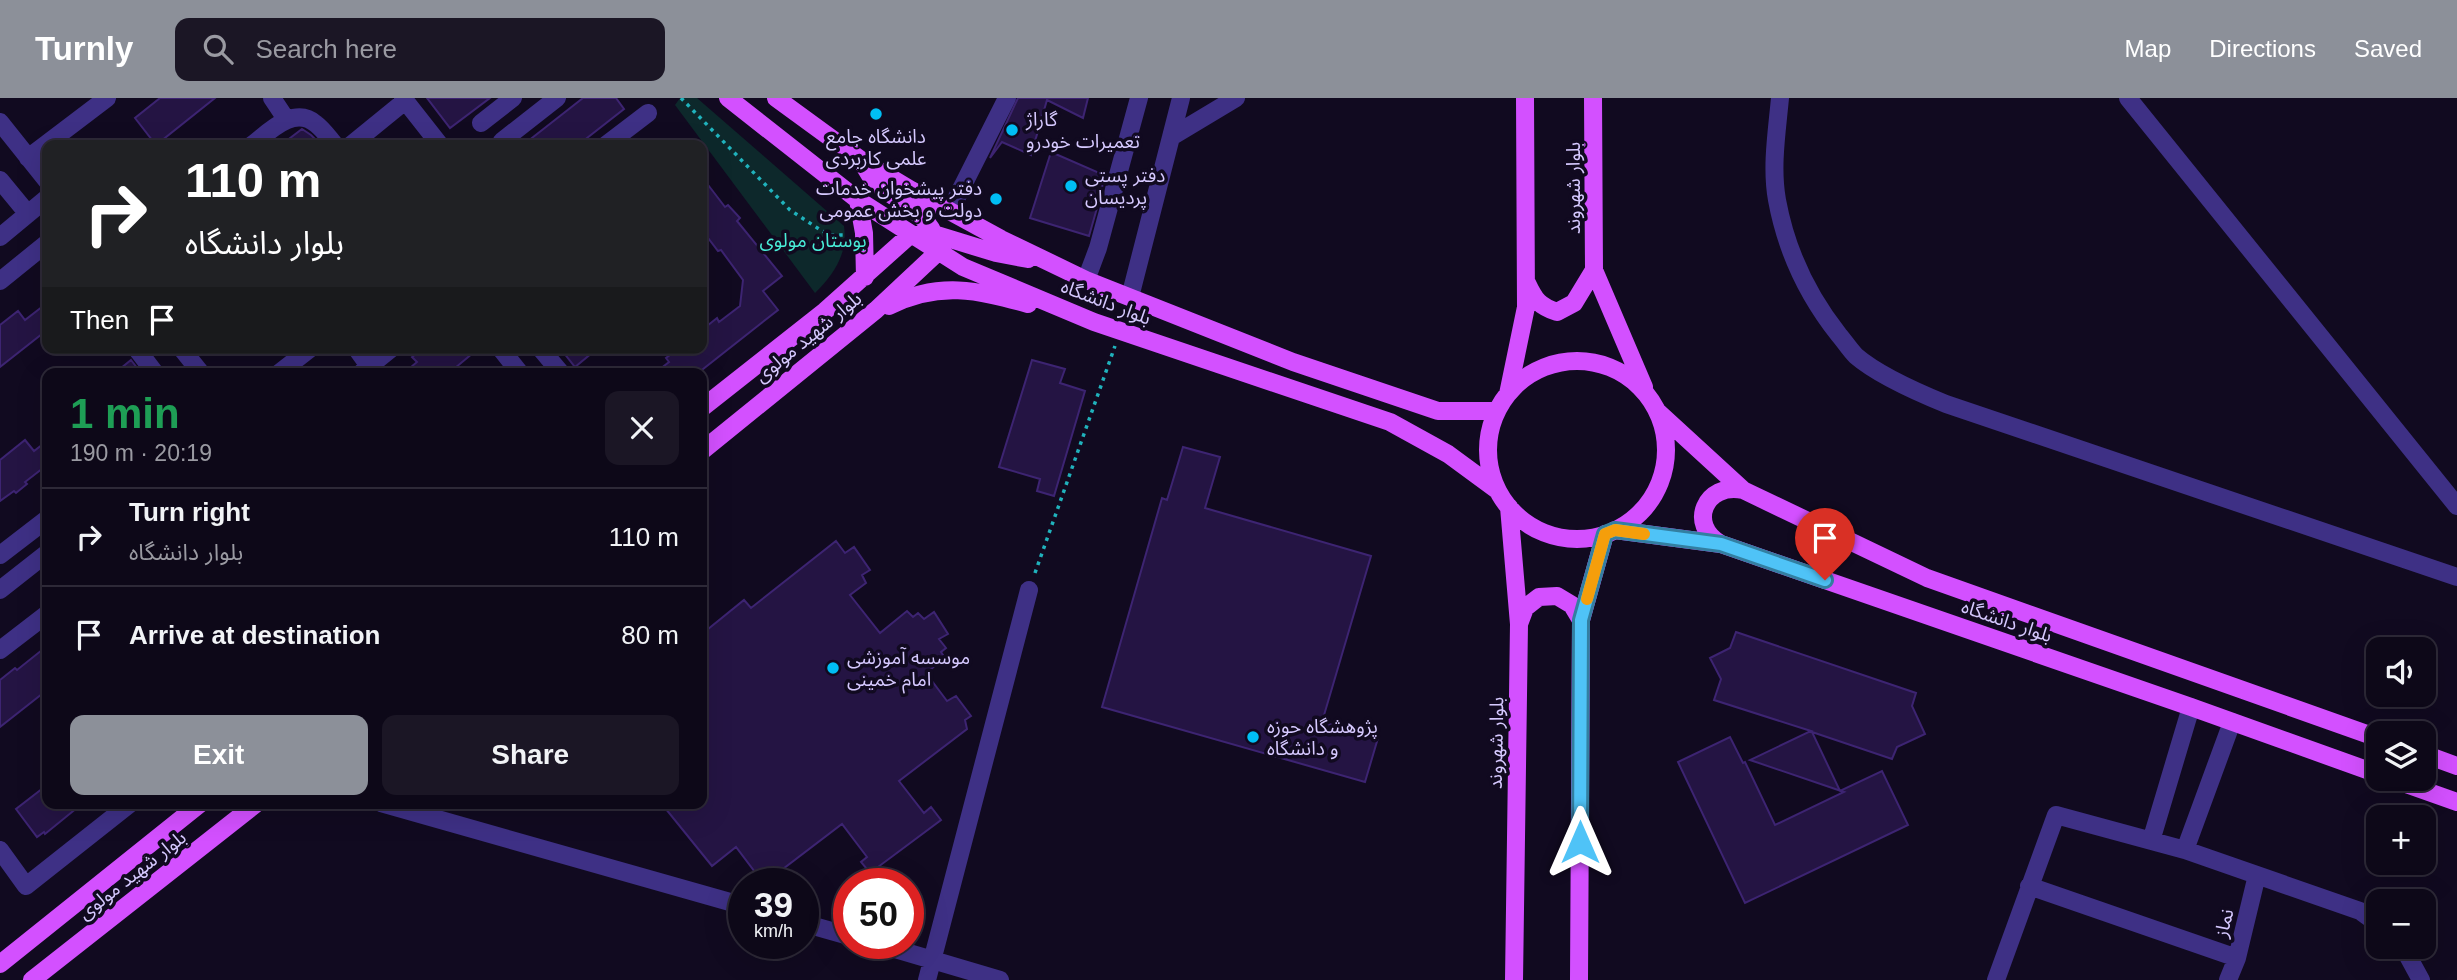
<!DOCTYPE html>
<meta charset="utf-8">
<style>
body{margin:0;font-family:Arial,"Noto Sans Arabic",sans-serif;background:#1b1625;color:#f1f3f6;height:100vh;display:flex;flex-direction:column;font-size:26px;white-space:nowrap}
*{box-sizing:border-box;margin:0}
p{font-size:23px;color:#9a9aa2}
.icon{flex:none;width:38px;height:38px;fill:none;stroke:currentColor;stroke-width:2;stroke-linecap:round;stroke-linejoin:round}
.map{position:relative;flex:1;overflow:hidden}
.sheet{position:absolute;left:42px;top:270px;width:665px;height:441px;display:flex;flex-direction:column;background:#0d0818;border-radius:14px;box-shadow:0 7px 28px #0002,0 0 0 2px #2d2937}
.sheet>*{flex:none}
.hud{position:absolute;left:42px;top:42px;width:665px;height:214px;border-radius:14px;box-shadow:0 7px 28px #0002,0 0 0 2px #2d2937;background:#202124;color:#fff;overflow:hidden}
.fabs{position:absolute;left:2366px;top:539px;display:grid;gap:14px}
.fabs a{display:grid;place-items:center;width:70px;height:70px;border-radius:14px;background:#0d0818;box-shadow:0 7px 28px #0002,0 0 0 2px #2d2937;font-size:35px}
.speed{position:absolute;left:728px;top:770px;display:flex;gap:14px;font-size:35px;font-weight:700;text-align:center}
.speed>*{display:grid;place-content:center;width:91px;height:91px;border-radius:50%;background:#0d0818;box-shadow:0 7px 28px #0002,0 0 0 2px #2d2937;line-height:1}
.speed small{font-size:18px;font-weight:400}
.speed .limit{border:10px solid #d22;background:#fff;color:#111}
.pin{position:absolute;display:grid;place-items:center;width:60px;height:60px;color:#fff;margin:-72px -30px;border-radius:50% 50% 50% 0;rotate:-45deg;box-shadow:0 0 7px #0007}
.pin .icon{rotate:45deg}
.me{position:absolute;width:77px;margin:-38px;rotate:0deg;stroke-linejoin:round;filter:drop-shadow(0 0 5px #0008)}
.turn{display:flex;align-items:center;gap:24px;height:147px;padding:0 28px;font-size:32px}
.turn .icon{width:91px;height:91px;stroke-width:2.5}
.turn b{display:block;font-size:49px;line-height:60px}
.then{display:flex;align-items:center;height:66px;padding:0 28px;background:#0003;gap:14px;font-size:26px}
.round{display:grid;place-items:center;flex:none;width:74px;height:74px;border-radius:14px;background:#1b1625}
.overview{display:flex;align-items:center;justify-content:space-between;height:119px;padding:0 28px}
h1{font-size:42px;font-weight:600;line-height:52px;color:#1e9e55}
.button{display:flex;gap:14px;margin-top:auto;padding:14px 28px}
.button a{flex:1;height:80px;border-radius:14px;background:#8c9099;color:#fff;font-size:28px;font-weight:600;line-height:80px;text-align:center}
.button a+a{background:#1b1625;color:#f1f3f6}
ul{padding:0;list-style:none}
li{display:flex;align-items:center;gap:21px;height:98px;padding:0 28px;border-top:2px solid #2d2937}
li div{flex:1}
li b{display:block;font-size:26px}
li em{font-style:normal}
header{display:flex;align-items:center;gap:42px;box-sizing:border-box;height:98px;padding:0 35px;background:#8c9099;color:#fff}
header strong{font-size:33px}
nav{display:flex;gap:38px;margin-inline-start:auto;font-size:24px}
.search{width:490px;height:63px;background:#1b1625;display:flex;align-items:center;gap:18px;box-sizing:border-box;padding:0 24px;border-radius:14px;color:#9a9aa2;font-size:26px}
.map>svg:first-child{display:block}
.green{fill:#0d282b}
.building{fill:#241443;stroke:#3d2472;stroke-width:2}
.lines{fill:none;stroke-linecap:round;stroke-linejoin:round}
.path{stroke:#20b2bc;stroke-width:3.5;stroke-dasharray:3.5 5;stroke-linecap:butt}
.minor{stroke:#3e3085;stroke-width:18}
.major{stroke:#d350ff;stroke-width:18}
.route-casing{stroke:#337fa1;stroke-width:18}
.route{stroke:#4fc3f7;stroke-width:12}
.slow{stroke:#f59e0b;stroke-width:12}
.poi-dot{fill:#00bef4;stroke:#110a20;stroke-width:2.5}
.labels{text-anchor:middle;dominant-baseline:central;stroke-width:7;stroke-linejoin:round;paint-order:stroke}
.poi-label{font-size:19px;fill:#d6c9ff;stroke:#110a20;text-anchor:start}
.street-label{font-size:19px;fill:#d6c9ff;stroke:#110a20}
.park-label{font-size:19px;fill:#49ecd7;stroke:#110a20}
</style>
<header>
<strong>Turnly</strong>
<div class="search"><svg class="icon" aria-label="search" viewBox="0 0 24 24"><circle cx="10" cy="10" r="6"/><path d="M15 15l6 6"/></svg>Search here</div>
<nav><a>Map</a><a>Directions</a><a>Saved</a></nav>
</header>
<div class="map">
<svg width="2457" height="882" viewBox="0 0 2457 882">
<rect width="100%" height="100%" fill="#110a20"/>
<path class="green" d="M680 0H697L844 128C848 156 834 176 815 195L675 7Z"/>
<path class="building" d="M160 0H215L156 47 135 20Z
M427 0H490L450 30Z
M583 0H616L624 11 578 47H523Z
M1018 0H1088L1083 20 1047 2 1031 57 1002 44 990 60Z
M302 31 311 37 321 47H281Z
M1051 54 1104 77 1101 96 1089 138 1030 120Z
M702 79 725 109 728 107 740 120 737 123 782 178 763 193 778 212 698 275H655L669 264 666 260 679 250H702V232L717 220 719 224 740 208 743 182 721 152 718 153 702 132Z
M47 205V232L0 269V227L18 213 25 222Z
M424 250H479L449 275H404L417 264 412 259Z
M560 250H598L575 269Z
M131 262 141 275H115Z
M1032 262 1065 271 1060 285 1085 293 1054 398 1037 393 1040 381 999 369Z
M25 342 34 353 47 343V367L25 384 27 386 16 395 14 393 0 403V362Z
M1183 349 1220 359 1205 410 1371 458 1322 624 1378 640 1365 684 1102 609 1162 400 1167 402Z
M836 443 845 455 854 449 870 472 862 477 866 485 850 497 880 535 907 513 913 519 918 515 924 521 934 514 948 536 939 541 946 550 941 554 945 560 926 575 947 603 956 598 971 618 965 622 967 631 899 683 924 715 931 709 941 722 870 775 861 764 867 759 842 726 771 780 768 776 761 782 736 749 712 768 661 705H702V536L744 502 751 510Z
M1736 534 1916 595 1912 608 1925 636 1897 649 1892 661 1812 634 1840 693 1882 673 1908 727 1745 805 1678 664 1730 639 1743 665 1745 664 1775 727 1844 694 1750 662 1811 633 1714 602 1721 581 1710 560 1730 550Z
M47 548V592L0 629V582L15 570 17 572Z
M47 687V705H83L45 736 44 734 37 739 16 711Z"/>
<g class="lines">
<path class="path" d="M681 0 790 112 822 133 832 137H847
M1035 475 1115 248"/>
<path class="minor" d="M272 0 286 21
M403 0 440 47
M1780 0C1777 33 1771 69 1777 102 1786 151 1808 198 1839 237 1845 244 1850 252 1856 258 1878 277 1919 295 1946 306L2457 479
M2128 0 2457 408
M0 24 47 83
M481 25 513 0
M1171 39 1236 0
M502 43 557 0
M252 47C269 34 294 7 316 26 323 31 329 40 335 47
M351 47 405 3
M606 47 648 15
M28 60 107 0
M0 82 28 116
M950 113 1007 0
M0 139 47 100
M1086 182 1098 150 1139 0
M0 183 47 145
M1130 199 1181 0
M136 250 155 275
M181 250 201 275
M356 250 369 268
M500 250 520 275
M540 250 561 275
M279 275 311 250
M361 275 392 250
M0 457 47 421
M0 492 47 455
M0 552 47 516
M2232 624 2185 752 2360 813 2378 826
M381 705 744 808
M2151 743 2191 609
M0 752 26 788 131 705
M2029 788 2237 860
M803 825 849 838
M875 845 1000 882
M2403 849 2421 882
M927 882 1029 492
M1996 882 2056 717 2185 752
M2228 882 2237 860 2257 777"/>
<path class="major" d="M728 0 858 102 963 169 1094 224 1390 324 1448 356 1497 392
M776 0 861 62 911 92 1001 141 1086 182 1293 264 1438 313H1497
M1593 0 1594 172 1644 289
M865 69C868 74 871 80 875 84 894 103 930 114 936 143
M858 102 864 135 865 179
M1527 185C1535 202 1539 208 1557 214L1574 205 1594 172
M889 208C939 183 977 192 1028 206
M1488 352a89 89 0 1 1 178 0a89 89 0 1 1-178 0Z
M1508 296 1526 209 1525 0
M702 310 825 213 910 137 934 136 996 155 1028 161
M1659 315 1743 392 1927 480 2378 640
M702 353 876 212 938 154
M1509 409 1519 526 1514 882
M1615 432 1721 446 2191 609 2378 676
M1721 446C1687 427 1705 384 1743 392
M1519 526 1525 510 1539 499 1557 498 1572 507 1581 522
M2424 656 2457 668
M2392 681 2457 704
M0 866 201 705
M32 882 257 705
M1579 882 1581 522 1605 436"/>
</g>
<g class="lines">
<defs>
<path id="route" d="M1580 744 1581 522 1605 436 1615 432 1721 446 1825 482"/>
</defs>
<use href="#route" class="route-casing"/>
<use href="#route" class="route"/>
<path class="slow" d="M1587 501 1605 436 1615 432 1644 436"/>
</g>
<g class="poi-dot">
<circle cx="876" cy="16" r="7"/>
<circle cx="1012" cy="32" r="7"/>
<circle cx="1071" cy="88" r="7"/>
<circle cx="996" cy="101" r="7"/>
<circle cx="833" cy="570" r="7"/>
<circle cx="1253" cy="639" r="7"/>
</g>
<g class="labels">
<g class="poi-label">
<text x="1026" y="21">گاراژ<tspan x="1026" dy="22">تعمیرات خودرو</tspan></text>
<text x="876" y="38" text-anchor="middle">دانشگاه جامع<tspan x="876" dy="22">علمی کاربردی</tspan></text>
<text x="1085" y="77">دفتر پستی<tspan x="1085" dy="22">پردیسان</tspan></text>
<text x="982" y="90" text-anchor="end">دفتر پیشخوان خدمات<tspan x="982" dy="22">دولت و بخش عمومی</tspan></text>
<text x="847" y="559">موسسه آموزشی<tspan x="847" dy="22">امام خمینی</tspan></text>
<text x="1267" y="628">پژوهشگاه حوزه<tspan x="1267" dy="22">و دانشگاه</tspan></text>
</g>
<g class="street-label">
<text transform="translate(1573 90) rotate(-90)">بلوار شهروند</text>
<text transform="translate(1106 204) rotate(21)">بلوار دانشگاه</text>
<text transform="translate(808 239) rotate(-39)">بلوار شهید مولوی</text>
<text transform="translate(2007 523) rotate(19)">بلوار دانشگاه</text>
<text transform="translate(1496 645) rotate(-89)">بلوار شهروند</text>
<text transform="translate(132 777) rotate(-38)">بلوار شهید مولوی</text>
<text transform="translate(2224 825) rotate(-76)">نماز</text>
</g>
<g class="park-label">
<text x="813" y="142">بوستان مولوی</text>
</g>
</g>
</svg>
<div class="fabs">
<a><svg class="icon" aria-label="sound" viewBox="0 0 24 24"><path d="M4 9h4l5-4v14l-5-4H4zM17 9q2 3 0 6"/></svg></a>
<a><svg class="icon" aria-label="layers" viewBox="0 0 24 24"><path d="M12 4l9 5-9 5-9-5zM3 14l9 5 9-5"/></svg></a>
<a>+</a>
<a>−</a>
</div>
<div class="speed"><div>39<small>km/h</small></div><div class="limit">50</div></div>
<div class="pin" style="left:1825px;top:482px;background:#d93025"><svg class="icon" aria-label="arrive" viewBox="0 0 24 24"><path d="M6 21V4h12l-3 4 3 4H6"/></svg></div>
<svg class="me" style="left:1580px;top:744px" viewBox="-20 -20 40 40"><path d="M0-17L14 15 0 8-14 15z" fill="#4fc3f7" stroke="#fff" stroke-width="4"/></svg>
<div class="hud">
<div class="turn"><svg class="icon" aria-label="right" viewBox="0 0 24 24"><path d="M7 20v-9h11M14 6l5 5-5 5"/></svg><div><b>110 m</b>بلوار دانشگاه</div></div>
<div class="then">Then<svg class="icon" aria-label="arrive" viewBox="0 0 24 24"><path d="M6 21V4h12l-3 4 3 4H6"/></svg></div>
</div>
<section class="sheet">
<div class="overview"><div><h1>1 min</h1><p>190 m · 20:19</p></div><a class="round"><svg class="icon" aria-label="close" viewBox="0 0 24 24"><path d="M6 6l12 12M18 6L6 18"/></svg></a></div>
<ul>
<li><svg class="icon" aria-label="right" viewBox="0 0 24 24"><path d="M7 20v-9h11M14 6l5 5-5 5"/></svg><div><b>Turn right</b><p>بلوار دانشگاه</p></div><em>110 m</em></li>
<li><svg class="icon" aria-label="arrive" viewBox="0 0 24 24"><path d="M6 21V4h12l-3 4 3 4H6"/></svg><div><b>Arrive at destination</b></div><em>80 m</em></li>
</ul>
<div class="button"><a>Exit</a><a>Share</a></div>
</section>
</div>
